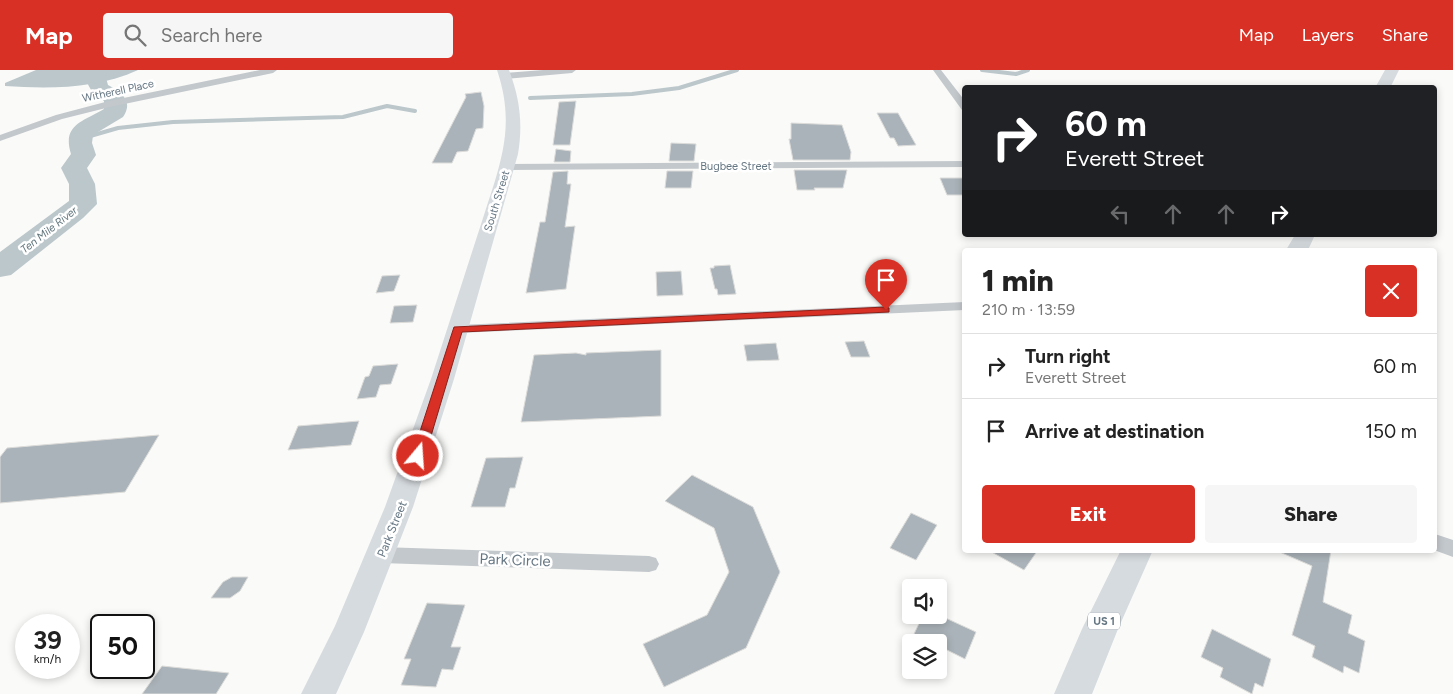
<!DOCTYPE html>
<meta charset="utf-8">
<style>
body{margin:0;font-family:Figtree,sans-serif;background:#f6f6f6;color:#222;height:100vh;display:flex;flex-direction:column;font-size:19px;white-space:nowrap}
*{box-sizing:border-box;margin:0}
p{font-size:16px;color:#767676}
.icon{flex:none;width:28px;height:28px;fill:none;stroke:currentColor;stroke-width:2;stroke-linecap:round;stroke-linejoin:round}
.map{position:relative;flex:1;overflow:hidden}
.side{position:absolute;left:962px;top:178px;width:475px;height:305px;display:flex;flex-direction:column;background:#fff;border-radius:5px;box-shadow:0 2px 8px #0003}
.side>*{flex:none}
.banner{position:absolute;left:962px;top:15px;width:475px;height:152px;border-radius:5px;box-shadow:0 2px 8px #0003;background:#202124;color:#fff;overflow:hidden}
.tools{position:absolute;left:902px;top:509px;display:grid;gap:10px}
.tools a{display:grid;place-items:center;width:45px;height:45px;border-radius:5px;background:#fff;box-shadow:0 2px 8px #0003;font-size:25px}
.speed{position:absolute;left:15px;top:544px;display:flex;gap:10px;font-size:25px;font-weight:700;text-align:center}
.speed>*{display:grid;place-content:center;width:65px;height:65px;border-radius:50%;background:#fff;box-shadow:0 2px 8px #0003;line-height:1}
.speed small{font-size:12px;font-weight:400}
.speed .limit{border:2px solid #111;border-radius:8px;background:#fff;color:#111}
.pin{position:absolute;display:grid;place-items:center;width:42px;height:42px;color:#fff;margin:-51px -21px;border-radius:50% 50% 50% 0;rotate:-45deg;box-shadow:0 0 5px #0007}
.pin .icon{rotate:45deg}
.me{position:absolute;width:55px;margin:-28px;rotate:18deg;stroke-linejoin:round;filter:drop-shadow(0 0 4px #0008)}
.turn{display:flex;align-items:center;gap:18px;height:105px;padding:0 20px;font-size:22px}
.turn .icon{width:65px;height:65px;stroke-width:2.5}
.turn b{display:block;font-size:35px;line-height:42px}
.lanes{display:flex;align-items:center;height:48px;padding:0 20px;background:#0003;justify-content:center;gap:25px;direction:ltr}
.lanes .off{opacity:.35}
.round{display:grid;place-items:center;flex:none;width:52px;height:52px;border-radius:5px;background:#f6f6f6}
.head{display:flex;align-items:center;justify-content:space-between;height:85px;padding:0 20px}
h1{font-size:30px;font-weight:800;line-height:38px}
.action{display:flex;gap:10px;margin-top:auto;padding:10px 20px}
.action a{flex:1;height:58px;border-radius:5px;background:#d93025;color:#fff;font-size:20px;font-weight:800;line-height:58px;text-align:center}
.action a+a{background:#f6f6f6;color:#222}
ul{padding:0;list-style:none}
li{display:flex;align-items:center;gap:15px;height:65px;padding:0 20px;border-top:1px solid #e0e0e0}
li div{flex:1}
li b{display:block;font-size:19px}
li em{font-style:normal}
header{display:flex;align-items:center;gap:30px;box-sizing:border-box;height:70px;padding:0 25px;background:#d93025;color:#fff}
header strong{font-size:24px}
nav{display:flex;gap:28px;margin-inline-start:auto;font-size:18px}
.search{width:350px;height:45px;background:#f6f6f6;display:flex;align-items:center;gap:12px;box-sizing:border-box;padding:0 18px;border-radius:5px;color:#767676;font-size:19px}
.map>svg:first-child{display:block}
.water{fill:#bbc7cb}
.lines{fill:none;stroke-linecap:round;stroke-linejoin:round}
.stream-far1{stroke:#bbc7cb;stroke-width:4}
.stream{stroke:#bbc7cb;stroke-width:5}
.river{fill:#bbc7cb;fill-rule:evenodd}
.building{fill:#aab3b9;stroke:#dcdcda}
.street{fill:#c3c8cc;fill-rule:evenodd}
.secondary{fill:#d6dbdf;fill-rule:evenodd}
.primary{fill:#d6dbdf;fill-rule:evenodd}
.route{fill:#d93025;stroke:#8d1f18}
.labels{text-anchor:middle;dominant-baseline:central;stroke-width:5;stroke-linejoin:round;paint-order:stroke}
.far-street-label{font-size:11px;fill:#657683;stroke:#fff}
.far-water-label{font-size:11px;font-style:italic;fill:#60757c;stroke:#fff}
.shield{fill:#fff;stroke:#939fa8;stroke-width:1}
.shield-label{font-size:11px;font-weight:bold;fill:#657683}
.street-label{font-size:12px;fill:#657683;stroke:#fff}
.near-street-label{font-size:15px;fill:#657683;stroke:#fff}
</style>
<header>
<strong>Map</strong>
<div class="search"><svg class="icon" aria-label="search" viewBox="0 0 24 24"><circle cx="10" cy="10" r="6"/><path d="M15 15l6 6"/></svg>Search here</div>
<nav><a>Map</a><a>Layers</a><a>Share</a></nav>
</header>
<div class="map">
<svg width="1453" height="624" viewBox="0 0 1453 624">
<rect width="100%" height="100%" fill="#fafaf8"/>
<path class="water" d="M36 0H138C97 19 49 19 5 16V13Z"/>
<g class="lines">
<path class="stream-far1" d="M982 0 1016 4 1028 0
M530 28 632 24 679 18 737 0
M80 69 118 58 173 52 343 47 387 36 415 41"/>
<path class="stream" d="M0 190 18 182"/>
<path class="river" d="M90 0H110L106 8 108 15C121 22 134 31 123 47L93 65 92 73 96 85 87 98 95 114 97 134 83 148 11 205 0 207V182L69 131V114L61 98 71 84C62 55 82 52 104 39V31C94 24 89 20 86 8Z"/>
</g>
<path class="building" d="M481 22 484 36 483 58 476 59 468 81 457 82 452 93H432L466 27 465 24Z
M576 31 570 75H553L559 32Z
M877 43H898L916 75 898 76 894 68H890Z
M791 53 842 55 851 82 850 90H793L789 69H791Z
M671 73 696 74 694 91H669Z
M556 79 571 81 570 92H554Z
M794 100H847L843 118H814L815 120H797Z
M568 101 567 114H571L565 157 575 156 566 219 526 223 540 152H545L553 102Z
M667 101H693L691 118H665Z
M940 108H965V125H947Z
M730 195 736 224 718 225 717 219H715L710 198H714V196Z
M681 201 683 225 657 226 656 202Z
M400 205 394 221 376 223 382 206Z
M417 235 413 252 390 253 394 236Z
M864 271 870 287H851L845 272Z
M776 273 779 290 747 291 744 275Z
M661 280V346L521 352 534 285 576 283 586 285V283Z
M398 294 391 314 380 315 376 327 357 329 365 307 369 306 373 296Z
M359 351 351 375 288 380 298 356Z
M159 365 125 422 0 433V387L7 378Z
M523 387 515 418H510L505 437H471L486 388Z
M692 405 753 437 780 502 746 578 664 617 643 574 707 545 729 502 714 458 665 431Z
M911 443 937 455 916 490 890 478Z
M988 480H1038L1024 500Z
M1275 480H1331L1323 532 1352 545 1348 563 1365 571 1359 603 1344 596 1343 603 1312 587 1315 576 1292 565 1312 496Z
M232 507H248L240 521 230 528H211L223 512Z
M427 533 465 535 451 577H461L453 600 442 599 436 617 401 615 411 589H404Z
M923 545H939L976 562 965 589 939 576V572H931L914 564Z
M1212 559 1271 589 1263 617 1255 613 1252 624 1220 607 1223 598 1201 587Z
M162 596 229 603 216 624H142Z"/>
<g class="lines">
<path class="street" d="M260 0H277L273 3 110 37 62 49 0 71V65L56 45 109 31Z
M543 0H576L572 3 505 9 501 6 505 3Z
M933 0H941L965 31V41L962 40Z
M965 91V97L507 100 501 97 507 94Z
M965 232V240L458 263 453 262 451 259 453 256 458 255Z
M1435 464 1453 470V487L1434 480Z
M381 477 649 486 656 488 659 494 656 500 649 502 381 493 374 491 371 485 374 479Z"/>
<path class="secondary" d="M497 0H509C520 29 523 54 518 84L454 309 413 437 364 562 336 624H301L335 556 385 437 431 309 494 114C507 72 511 42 497 0Z"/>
<path class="primary" d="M1385 0H1399L1390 18H1375Z
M1295 165H1315L1308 180H1286Z
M1121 480H1153L1118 559 1092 624H1054L1082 559Z"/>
</g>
<path class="route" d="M886 237 889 238V242L462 262 425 386 423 389H414L412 386 454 257Z"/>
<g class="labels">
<g class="far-street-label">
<text transform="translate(118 21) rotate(-12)">Witherell Place</text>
<text x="736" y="96">Bugbee Street</text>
<text transform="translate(497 131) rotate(-73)">South Street</text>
</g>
<g class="far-water-label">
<text transform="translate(49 160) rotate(-38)">Ten Mile River</text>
</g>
<rect class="shield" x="1088" y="542.5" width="32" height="17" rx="4"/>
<g class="shield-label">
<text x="1104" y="551">US 1</text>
</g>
<g class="street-label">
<text transform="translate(392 459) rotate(-68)">Park Street</text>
</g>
<g class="near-street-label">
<text transform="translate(515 490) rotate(2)">Park Circle</text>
</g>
</g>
</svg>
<div class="tools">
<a><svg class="icon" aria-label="sound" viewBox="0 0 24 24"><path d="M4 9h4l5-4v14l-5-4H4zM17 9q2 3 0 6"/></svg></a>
<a><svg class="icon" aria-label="layers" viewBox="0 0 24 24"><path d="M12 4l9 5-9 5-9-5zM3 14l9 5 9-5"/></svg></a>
</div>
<div class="speed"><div>39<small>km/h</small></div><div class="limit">50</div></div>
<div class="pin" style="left:886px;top:240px;background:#d93025"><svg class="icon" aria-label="arrive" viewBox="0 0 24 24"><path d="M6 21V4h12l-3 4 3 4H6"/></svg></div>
<svg class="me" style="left:418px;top:386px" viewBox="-20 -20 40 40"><circle r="17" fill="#d93025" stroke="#fff" stroke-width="3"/><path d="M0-11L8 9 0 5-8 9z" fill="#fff"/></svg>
<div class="banner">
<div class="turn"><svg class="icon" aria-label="right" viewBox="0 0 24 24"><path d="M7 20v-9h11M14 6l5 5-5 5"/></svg><div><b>60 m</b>Everett Street</div></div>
<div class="lanes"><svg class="icon off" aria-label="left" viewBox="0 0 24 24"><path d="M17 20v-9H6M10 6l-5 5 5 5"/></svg><svg class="icon off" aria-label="ahead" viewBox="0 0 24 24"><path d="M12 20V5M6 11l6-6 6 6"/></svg><svg class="icon off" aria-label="ahead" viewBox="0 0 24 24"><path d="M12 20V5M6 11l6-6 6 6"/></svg><svg class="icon" aria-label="right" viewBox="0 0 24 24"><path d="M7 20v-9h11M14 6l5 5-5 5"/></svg></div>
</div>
<section class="side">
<div class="head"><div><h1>1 min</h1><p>210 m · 13:59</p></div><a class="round" style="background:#d93025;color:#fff"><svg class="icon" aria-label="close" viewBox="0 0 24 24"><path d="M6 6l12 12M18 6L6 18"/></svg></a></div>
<ul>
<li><svg class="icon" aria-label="right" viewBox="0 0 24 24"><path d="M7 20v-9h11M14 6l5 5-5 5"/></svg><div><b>Turn right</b><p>Everett Street</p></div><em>60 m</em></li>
<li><svg class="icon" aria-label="arrive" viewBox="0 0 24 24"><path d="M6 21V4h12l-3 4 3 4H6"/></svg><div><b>Arrive at destination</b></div><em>150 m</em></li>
</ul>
<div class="action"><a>Exit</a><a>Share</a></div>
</section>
</div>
